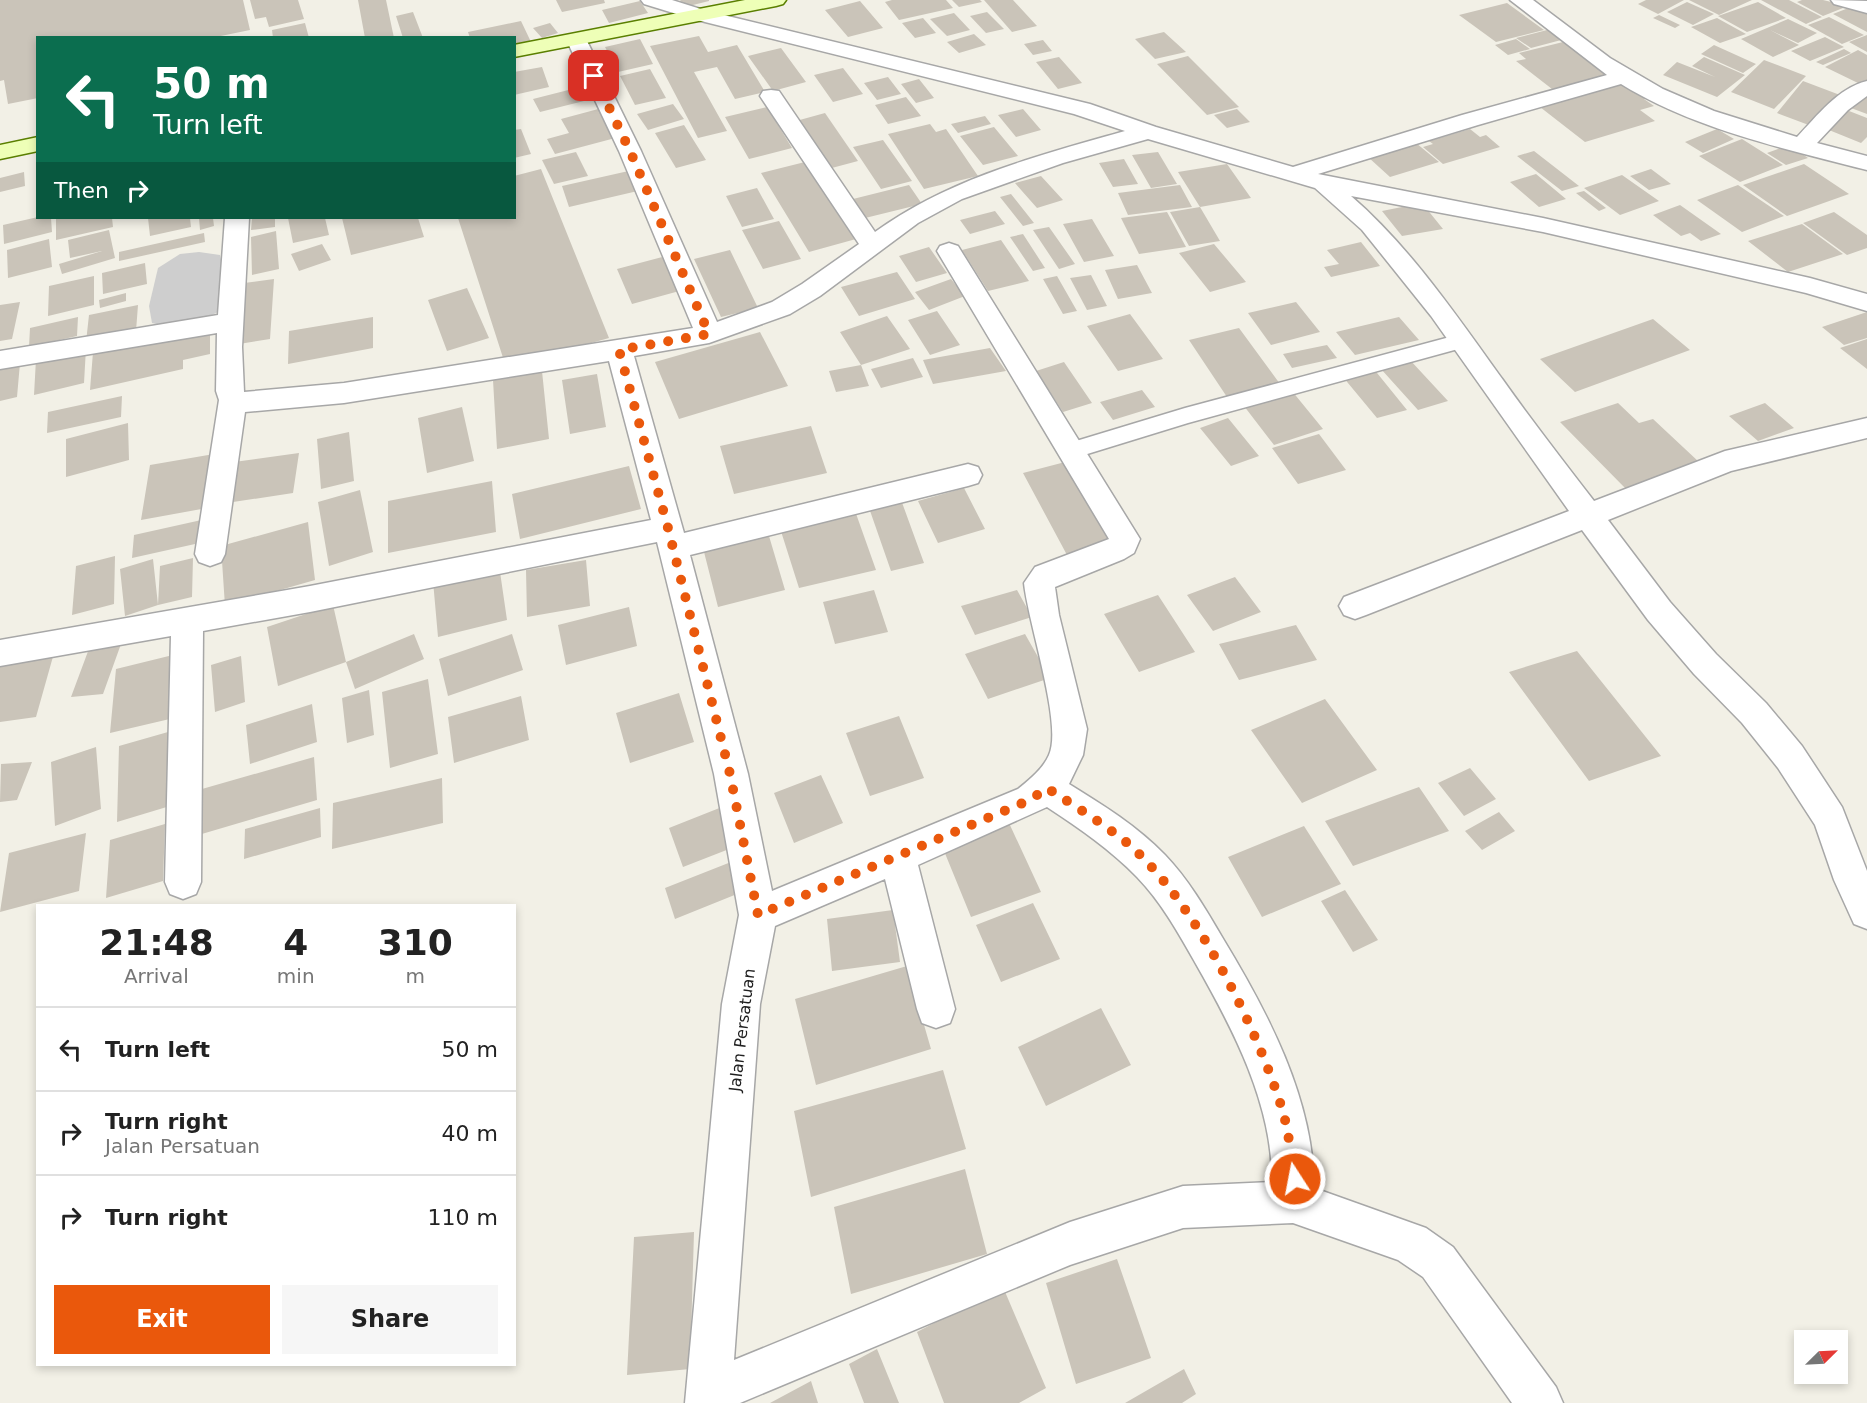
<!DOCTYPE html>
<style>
body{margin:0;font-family:"DejaVu Sans",sans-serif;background:#f6f6f6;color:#222;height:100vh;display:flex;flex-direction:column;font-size:22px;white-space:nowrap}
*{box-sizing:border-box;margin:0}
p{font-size:20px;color:#767676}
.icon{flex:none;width:33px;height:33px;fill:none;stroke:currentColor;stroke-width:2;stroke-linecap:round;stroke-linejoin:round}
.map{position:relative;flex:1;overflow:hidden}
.sheet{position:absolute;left:36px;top:904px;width:480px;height:462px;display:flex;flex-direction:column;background:#fff;border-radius:0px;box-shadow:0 3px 9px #0003}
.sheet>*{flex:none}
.hud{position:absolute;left:36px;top:36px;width:480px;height:183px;border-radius:0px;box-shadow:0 3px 9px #0003;background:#0b6e4f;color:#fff;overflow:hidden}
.needle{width:39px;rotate:66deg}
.buttons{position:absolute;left:1794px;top:1330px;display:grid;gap:12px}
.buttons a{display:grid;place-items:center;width:54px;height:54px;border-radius:0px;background:#fff;box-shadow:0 3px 9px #0003;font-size:30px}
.pin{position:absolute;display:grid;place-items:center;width:51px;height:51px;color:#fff;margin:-26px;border-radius:12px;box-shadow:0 3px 9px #0006}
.me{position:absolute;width:66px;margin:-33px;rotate:349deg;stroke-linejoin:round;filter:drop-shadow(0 0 4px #0008)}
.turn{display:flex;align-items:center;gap:21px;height:126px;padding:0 18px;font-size:27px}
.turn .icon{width:78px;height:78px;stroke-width:2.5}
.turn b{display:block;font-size:42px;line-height:51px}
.then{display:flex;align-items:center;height:57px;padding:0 18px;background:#0003;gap:12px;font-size:22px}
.eta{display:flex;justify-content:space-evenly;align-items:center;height:102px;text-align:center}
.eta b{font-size:36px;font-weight:700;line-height:42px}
.cta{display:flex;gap:12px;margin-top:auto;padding:12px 18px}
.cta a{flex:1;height:69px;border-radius:0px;background:#ea580c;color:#fff;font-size:24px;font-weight:700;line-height:69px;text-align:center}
.cta a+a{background:#f6f6f6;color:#222}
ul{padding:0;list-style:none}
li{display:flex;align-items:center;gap:18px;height:84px;padding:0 18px;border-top:2px solid #e0e0e0}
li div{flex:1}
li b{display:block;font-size:22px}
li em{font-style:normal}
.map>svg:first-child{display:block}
.religious{fill:#cecece}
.building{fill:#cac4b9}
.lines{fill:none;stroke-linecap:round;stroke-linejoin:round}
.lane-casing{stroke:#a7a7a7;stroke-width:3}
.street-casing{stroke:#a7a7a7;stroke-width:3}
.secondary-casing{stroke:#5a7f00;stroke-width:3}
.lane{fill:#fff;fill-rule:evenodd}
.street{fill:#fff;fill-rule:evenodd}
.secondary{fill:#eeffb7;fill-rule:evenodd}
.route{stroke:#ea580c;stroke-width:10;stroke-dasharray:0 18}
.labels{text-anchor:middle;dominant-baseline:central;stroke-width:6;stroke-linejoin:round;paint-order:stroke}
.street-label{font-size:16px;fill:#202020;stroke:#fff}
</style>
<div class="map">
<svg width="1867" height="1403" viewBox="0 0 1867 1403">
<rect width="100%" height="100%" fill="#f2f0e6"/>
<path class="religious" d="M199 252 220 255 227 286 225 300 218 312 200 321 165 326 152 323 149 306 158 268 180 254Z"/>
<path class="building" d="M0 0H243L250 30 211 38H38V98L8 104 4 80 0 81Z
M250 0H298L304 19 269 27 266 17 255 19Z
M358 0H386L394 38H365Z
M556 0H604L605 3 562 12Z
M680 0H709V1L685 7Z
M892 0H946L953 8 899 20 885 2Z
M952 0H980L982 2 959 7Z
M984 0H1013L1037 26 1012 32Z
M1646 0H1684L1658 14 1638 4Z
M1689 0H1752L1719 15Z
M1761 0H1789L1822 17 1806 24Z
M1802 0H1823L1848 6 1823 16 1797 2Z
M640 1 648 13 609 23 602 10Z
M860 1 883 28 848 37 825 10Z
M1687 2 1714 14 1693 25 1667 12Z
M1758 2 1786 18 1747 32 1718 16Z
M1507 3 1544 30 1496 42 1459 15Z
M1851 7 1867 12V32L1833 14Z
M413 12 423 38H403L396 16Z
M987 12 1004 29 986 33 970 16Z
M954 13 970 30 947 36 930 19Z
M1659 15 1680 25 1675 28 1653 18Z
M1829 17 1864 35 1842 44 1808 25Z
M923 18 936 33 915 38 902 23Z
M1717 18 1746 34 1720 43 1691 27Z
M1788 19 1817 33 1798 43 1770 30 1799 45 1773 57 1741 39Z
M521 21 531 42 514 46V38H470L468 32Z
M305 23 309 38H273L272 30Z
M550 23 558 33 542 38 533 28Z
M1551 29 1565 39 1531 48 1516 38Z
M1164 32 1186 52 1155 59 1135 39Z
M974 34 986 45 959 53 947 42Z
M1867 35V52L1849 42Z
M699 36 708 52 737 45 765 92 735 99 717 67 694 72 727 131 698 138 650 46Z
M1825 37 1844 47 1810 61 1791 51Z
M640 39 653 64 618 72 605 47Z
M1516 39 1530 49 1508 55 1495 45Z
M1043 40 1052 51 1033 55 1024 44Z
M1567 41 1612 74 1552 89 1516 61 1526 59 1519 53Z
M1714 45 1756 64 1743 73 1701 54Z
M781 48 806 82 773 91 748 56Z
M1844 49 1851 53 1823 65 1816 62Z
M1858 50 1867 55V81L1860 84 1825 67Z
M1188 56 1239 107 1207 115 1157 64Z
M1059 57 1082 83 1058 89 1036 62Z
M1704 57 1745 75 1717 97 1663 75 1677 62 1715 77 1692 66Z
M1764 60 1806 76 1774 109 1731 92Z
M542 67 549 87 514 95V72Z
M843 68 863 94 833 102 814 75Z
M650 69 666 98 635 105 620 76Z
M888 77 901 94 877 100 864 83Z
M919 79 934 98 916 103 901 84Z
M1803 81 1840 95 1814 127 1777 113Z
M1630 82 1651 97 1644 99 1654 106 1640 110 1655 121 1585 142 1540 107Z
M592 84 600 97 540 112 533 99Z
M1867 93V114L1851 108Z
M906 97 921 116 888 124 875 105Z
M673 104 684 119 648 130 637 114Z
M767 107 792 148 749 159 725 117Z
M602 108 619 137 555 154 547 139 569 133 561 119Z
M1023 109 1041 130 1016 137 998 115Z
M1237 109 1250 122 1227 128 1214 115Z
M1844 109 1867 118V137L1861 143 1824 128Z
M825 113 858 161 828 169 796 121Z
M985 116 991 124 958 133 951 124Z
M930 124 936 132 946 129 978 176 924 189 888 134Z
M684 125 706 160 676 168 655 133Z
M994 127 1018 156 983 165 960 136Z
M521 129 531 154 514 158V130Z
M1470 129 1480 137 1486 135 1500 147 1443 164 1423 147 1433 144 1429 141Z
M1717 129 1734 139 1703 153 1685 142Z
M1742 139 1783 165 1740 182 1699 156Z
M883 140 912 181 881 189 853 147Z
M1416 143 1439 162 1390 177 1368 157Z
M1789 145 1808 158 1786 165 1767 153Z
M1534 151 1579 186 1562 191 1517 156Z
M576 152 588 176 554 184 542 160Z
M1158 152 1177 184 1151 188 1132 155Z
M1124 159 1138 184 1113 187 1099 163Z
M805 162 856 239 809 252 761 173Z
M1227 164 1251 198 1200 207 1178 172Z
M1804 164 1849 194 1787 216 1743 185Z
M541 169 609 338 506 367 458 218H514V176Z
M1651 169 1671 184 1649 190 1630 176Z
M633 170 642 190 569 207 562 186Z
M24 172 25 186 0 192V178Z
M1536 174 1566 199 1539 207 1510 182Z
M1622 175 1659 201 1620 215 1584 188Z
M1041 176 1063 200 1037 208 1015 183Z
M909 185 922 204 857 220 845 201Z
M1180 185 1192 207 1128 215 1118 193Z
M1738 185 1784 216 1742 232 1697 200Z
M757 188 774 219 742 227 726 196Z
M1584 191 1606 208 1599 211 1576 193Z
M1011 194 1034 223 1023 226 1000 197Z
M1422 203 1443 229 1402 236 1382 211Z
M1680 205 1721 234 1701 241 1690 233 1681 236 1653 215Z
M1200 207 1220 241 1189 246 1170 212Z
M995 211 1005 224 970 234 960 220Z
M1167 212 1186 247 1139 254 1121 218Z
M1834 212 1867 235V248L1847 255 1803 223Z
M38 217 51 218 52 232 4 244 3 225Z
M56 218H112L113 227 56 240Z
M148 218H190L191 227 150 236Z
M199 218H213L214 226 200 230Z
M252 218H275V227L251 230Z
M288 218H325L329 235 293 243Z
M342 218H418L424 237 351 255Z
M1092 219 1114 256 1084 262 1063 224Z
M779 221 801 259 763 269 742 230Z
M1802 224 1843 254 1788 272 1748 241Z
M1049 227 1075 264 1059 269 1033 230Z
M109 230 115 258 62 274 59 264 102 251 70 258 68 240Z
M276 231 279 269 252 275 251 237Z
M204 233 205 242 119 261V252Z
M1023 234 1045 268 1033 271 1010 237Z
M49 239 52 267 8 278 7 250Z
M1001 240 1029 281 988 291 962 250Z
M1361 242 1380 266 1331 277 1324 267 1339 264 1327 250Z
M322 244 331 260 299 271 291 254Z
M1214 244 1246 282 1210 292 1179 253Z
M929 247 947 273 916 282 899 256Z
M730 250 758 308 721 317 694 259Z
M666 256 683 290 632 304 617 269Z
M145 263 147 284 103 294 102 273Z
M1137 265 1152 293 1118 299 1105 270Z
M897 272 915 299 859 316 841 287Z
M1091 275 1107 306 1087 310 1070 278Z
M94 276V305L48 316 49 286Z
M1057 276 1077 311 1063 314 1043 279Z
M274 279 270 339 239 344 244 283Z
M951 279 965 296 929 310 915 292Z
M467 288 489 338 447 351 428 300Z
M126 293V301L100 308 99 300Z
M20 302 12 339 0 341V305Z
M1296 302 1320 332 1271 345 1248 313Z
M138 305 136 331 86 342 89 315Z
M937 311 960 345 930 355 908 320Z
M1867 312V338L1844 345 1822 327Z
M1130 314 1163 359 1118 371 1087 326Z
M887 316 910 349 861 365 869 386 836 392 829 371 861 365 840 332Z
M78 317 77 336 29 347 30 328Z
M373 317V348L288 364 289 331Z
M1399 317 1419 340 1355 355 1336 332Z
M1653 319 1690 350 1575 392 1540 359Z
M210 326V354L183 360V369L90 390 93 352Z
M1239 328 1280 384 1227 397 1189 340Z
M760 332 788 386 679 419 655 362Z
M1867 339V369L1840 348Z
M1327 345 1337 358 1292 368 1283 354Z
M86 348 84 383 34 395 36 359Z
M990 348 1006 371 933 384 923 360Z
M913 358 923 377 881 388 871 369Z
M1410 360 1448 401 1418 410 1381 369Z
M1064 362 1092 403 1063 412 1036 371Z
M20 363 17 397 0 401V368Z
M1373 368 1407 410 1377 418 1343 377Z
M542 371 549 439 497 449 493 380Z
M597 374 606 427 570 434 562 380Z
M1142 390 1155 407 1113 420 1100 402Z
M1292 391 1323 429 1274 445 1244 406Z
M122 396 121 417 47 433 48 412Z
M1618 403 1639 423 1653 419 1699 462 1626 489 1560 422Z
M1765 403 1794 428 1758 441 1729 416Z
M462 407 474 461 427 473 418 418Z
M1228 418 1259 456 1231 466 1200 428Z
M128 423 129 460 66 477V439Z
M811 426 827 473 734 494 720 446Z
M349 432 354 481 321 489 317 439Z
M1319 434 1346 470 1298 484 1272 448Z
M299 453 293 493 220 504 227 463Z
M214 454 207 508 141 520 150 465Z
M1069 461 1115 541 1067 555 1023 473Z
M629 466 641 509 520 539 512 494Z
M492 481 496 532 388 553V501Z
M964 488 985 529 938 543 918 501Z
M360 490 373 552 329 566 318 502Z
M900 497 924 563 891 571 868 505Z
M854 508 876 570 799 588 779 525Z
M206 519 204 542 132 558 134 535Z
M308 522 315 580 225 606 221 546Z
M769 536 785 590 718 607 704 552Z
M115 556 114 604 72 615 76 566Z
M193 558 192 597 158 605 160 566Z
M153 559 158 605 125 616 120 569Z
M586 560 590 606 527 617 526 570Z
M499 565 507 620 438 637 433 581Z
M1235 577 1261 612 1213 631 1187 595Z
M874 590 888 632 835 644 823 602Z
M1017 590 1032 617 975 635 961 606Z
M1158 595 1195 652 1139 672 1104 614Z
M333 605 346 662 278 686 267 627Z
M629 607 637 646 566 665 558 625Z
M1296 625 1317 660 1239 680 1219 644Z
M414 634 424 659 355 689 346 662Z
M512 634 523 670 448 696 439 659Z
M1025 634 1050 678 988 699 965 654Z
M121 644 103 694 71 697 90 646Z
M1577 651 1661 756 1589 781 1509 672Z
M54 653 36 717 0 722V661Z
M177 654 174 718 110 733 116 669Z
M241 656 245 702 215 712 211 665Z
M428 679 438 754 390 768 382 692Z
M369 690 374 735 347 743 342 698Z
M679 693 694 742 630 763 616 713Z
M521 696 529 740 454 763 448 717Z
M1325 699 1377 770 1302 803 1251 730Z
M312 704 317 742 250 764 246 725Z
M899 716 924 778 870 796 846 733Z
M168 732 170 806 117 822 119 746Z
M96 747 101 809 55 826 51 762Z
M314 757 317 800 195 836V791Z
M32 762 17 800 0 802 1 764Z
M1470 768 1496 799 1464 816 1438 783Z
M821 775 843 823 794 843 774 793Z
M442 778 443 823 332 849 333 803Z
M1419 787 1449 831 1353 866 1325 821Z
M727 805 742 844 683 867 669 828Z
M320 808 321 837 244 859 245 829Z
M1499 812 1515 831 1482 850 1465 831Z
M1009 823 1041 892 971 917 942 846Z
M165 824 163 881 106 898 110 840Z
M1304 826 1341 884 1262 917 1228 857Z
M86 833 79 891 0 912 9 853Z
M731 862 742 892 675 919 665 888Z
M1345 890 1378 940 1353 952 1321 901Z
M1033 903 1060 959 1001 982 976 925Z
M893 910 900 962 832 971 827 919Z
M907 966 931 1049 816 1085 795 999Z
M1101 1008 1131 1065 1046 1106 1018 1047Z
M943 1070 966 1149 811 1197 794 1111Z
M965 1169 987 1254 851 1294 834 1207Z
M694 1232 690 1369 627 1375 634 1237Z
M1117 1259 1151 1358 1076 1384 1046 1283Z
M1003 1287 1046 1388 1019 1403H944L917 1332Z
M877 1349 899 1403H864L849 1364Z
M1184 1369 1196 1394 1182 1403H1125Z
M811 1381 818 1403H770Z"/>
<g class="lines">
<defs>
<path id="lane" d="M1461 334 1469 336 1472 341 1469 346 1188 423 1071 459 1063 457 1059 451 1063 445 1185 408Z"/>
<path id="street" d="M641 0H672L707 11 1090 104 1156 127 1293 167 1462 115 1607 75 1510 0H1533L1610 58 1663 89 1714 111 1797 137C1817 116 1838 88 1867 81V96L1848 110 1817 143 1867 156V170C1785 149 1694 129 1621 84L1478 125 1318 174 1543 218 1810 278 1867 294V311L1806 293 1543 232 1351 196C1411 248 1456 315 1503 380 1532 421 1563 461 1594 501L1725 451 1867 418V438L1731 471 1608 520 1670 602 1716 654 1766 703 1802 746 1842 807 1867 871V929L1854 924 1834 880 1815 825 1778 768 1742 723 1694 674 1648 620 1582 530 1366 615 1355 619 1344 615 1339 606 1344 597 1569 511 1431 316 1362 230 1315 188 1148 139 1063 163 962 199 918 223 820 296 790 314 709 343 634 356 684 533 968 464 978 467 982 475 978 483 968 486 690 555 748 774 772 891 1018 789C1029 780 1043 769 1049 755 1063 725 1028 623 1024 583L1035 567 1109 539 937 251 940 246 949 243 958 246 1140 539 1134 553 1124 559 1055 587 1059 615 1087 729 1083 755 1069 784C1103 805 1137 826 1165 855 1188 879 1205 908 1222 937 1267 1011 1314 1099 1314 1188L1426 1228 1453 1247 1556 1387 1563 1403H1512L1423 1277 1398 1260 1293 1223 1183 1228 1070 1265 740 1403H685L722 1004 739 915 714 774 657 542 310 612 203 631 201 882 196 894 183 899 170 894 165 882 171 636 0 666V640L310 586 651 520 609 361 344 403 245 412 225 554 221 562 210 566 199 562 195 554 219 400 216 391 217 333 0 369V351L218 315 225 218H249L242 347 244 392 344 383 693 328 619 151 566 39 569 35H583L586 39 641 151 717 322 772 302 802 284 859 244 760 96 763 91 771 90 779 91 875 232C950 178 1037 156 1125 131L1074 114 693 19 644 4ZM1047 807C1079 828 1111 850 1137 877 1162 903 1179 934 1196 964 1233 1029 1273 1105 1272 1182L1183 1186 1070 1222 734 1360 760 1004 775 926 885 879 917 1009 922 1023 936 1028 950 1023 955 1009 918 865Z
M1831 0 1867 1V13L1834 4Z"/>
<path id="secondary" d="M745 0H786L783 4 776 6 514 57V45Z
M38 137V151L0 159V145Z"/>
</defs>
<use href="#lane" class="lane-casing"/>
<use href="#street" class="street-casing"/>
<use href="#secondary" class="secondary-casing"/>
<use href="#lane" class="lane"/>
<use href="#street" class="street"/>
<use href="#secondary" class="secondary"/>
</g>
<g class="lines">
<path class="route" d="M594 76 630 151 709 334 619 350 668 528 730 774 758 915 1030 800 1047 788C1073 805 1101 822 1126 842 1194 899 1257 1027 1283 1112 1289 1133 1291 1157 1295 1179"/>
</g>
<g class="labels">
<g class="street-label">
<text transform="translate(742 1030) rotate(-83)">Jalan Persatuan</text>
</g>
</g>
</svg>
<div class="buttons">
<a><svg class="needle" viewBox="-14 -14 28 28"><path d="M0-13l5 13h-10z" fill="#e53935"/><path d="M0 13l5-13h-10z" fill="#767676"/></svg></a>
</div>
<div class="pin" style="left:594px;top:76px;background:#d93025"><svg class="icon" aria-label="arrive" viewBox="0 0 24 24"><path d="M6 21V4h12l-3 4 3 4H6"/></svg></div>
<svg class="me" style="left:1295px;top:1179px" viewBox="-20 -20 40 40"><circle r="17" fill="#ea580c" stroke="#fff" stroke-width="3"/><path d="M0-11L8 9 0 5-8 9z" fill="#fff"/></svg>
<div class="hud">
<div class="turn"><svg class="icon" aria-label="left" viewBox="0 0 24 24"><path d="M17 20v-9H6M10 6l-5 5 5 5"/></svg><div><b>50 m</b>Turn left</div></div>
<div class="then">Then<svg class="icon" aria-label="right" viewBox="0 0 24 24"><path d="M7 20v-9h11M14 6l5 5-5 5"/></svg></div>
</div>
<section class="sheet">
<div class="eta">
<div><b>21:48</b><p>Arrival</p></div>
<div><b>4</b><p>min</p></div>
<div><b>310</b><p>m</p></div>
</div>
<ul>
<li><svg class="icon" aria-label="left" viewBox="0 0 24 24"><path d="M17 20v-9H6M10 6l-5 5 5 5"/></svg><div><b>Turn left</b></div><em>50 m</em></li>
<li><svg class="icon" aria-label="right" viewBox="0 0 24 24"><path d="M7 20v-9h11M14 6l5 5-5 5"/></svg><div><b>Turn right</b><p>Jalan Persatuan</p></div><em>40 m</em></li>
<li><svg class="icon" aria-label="right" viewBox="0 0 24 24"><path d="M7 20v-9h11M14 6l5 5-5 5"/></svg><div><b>Turn right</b></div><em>110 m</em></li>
</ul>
<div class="cta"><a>Exit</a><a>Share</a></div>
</section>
</div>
